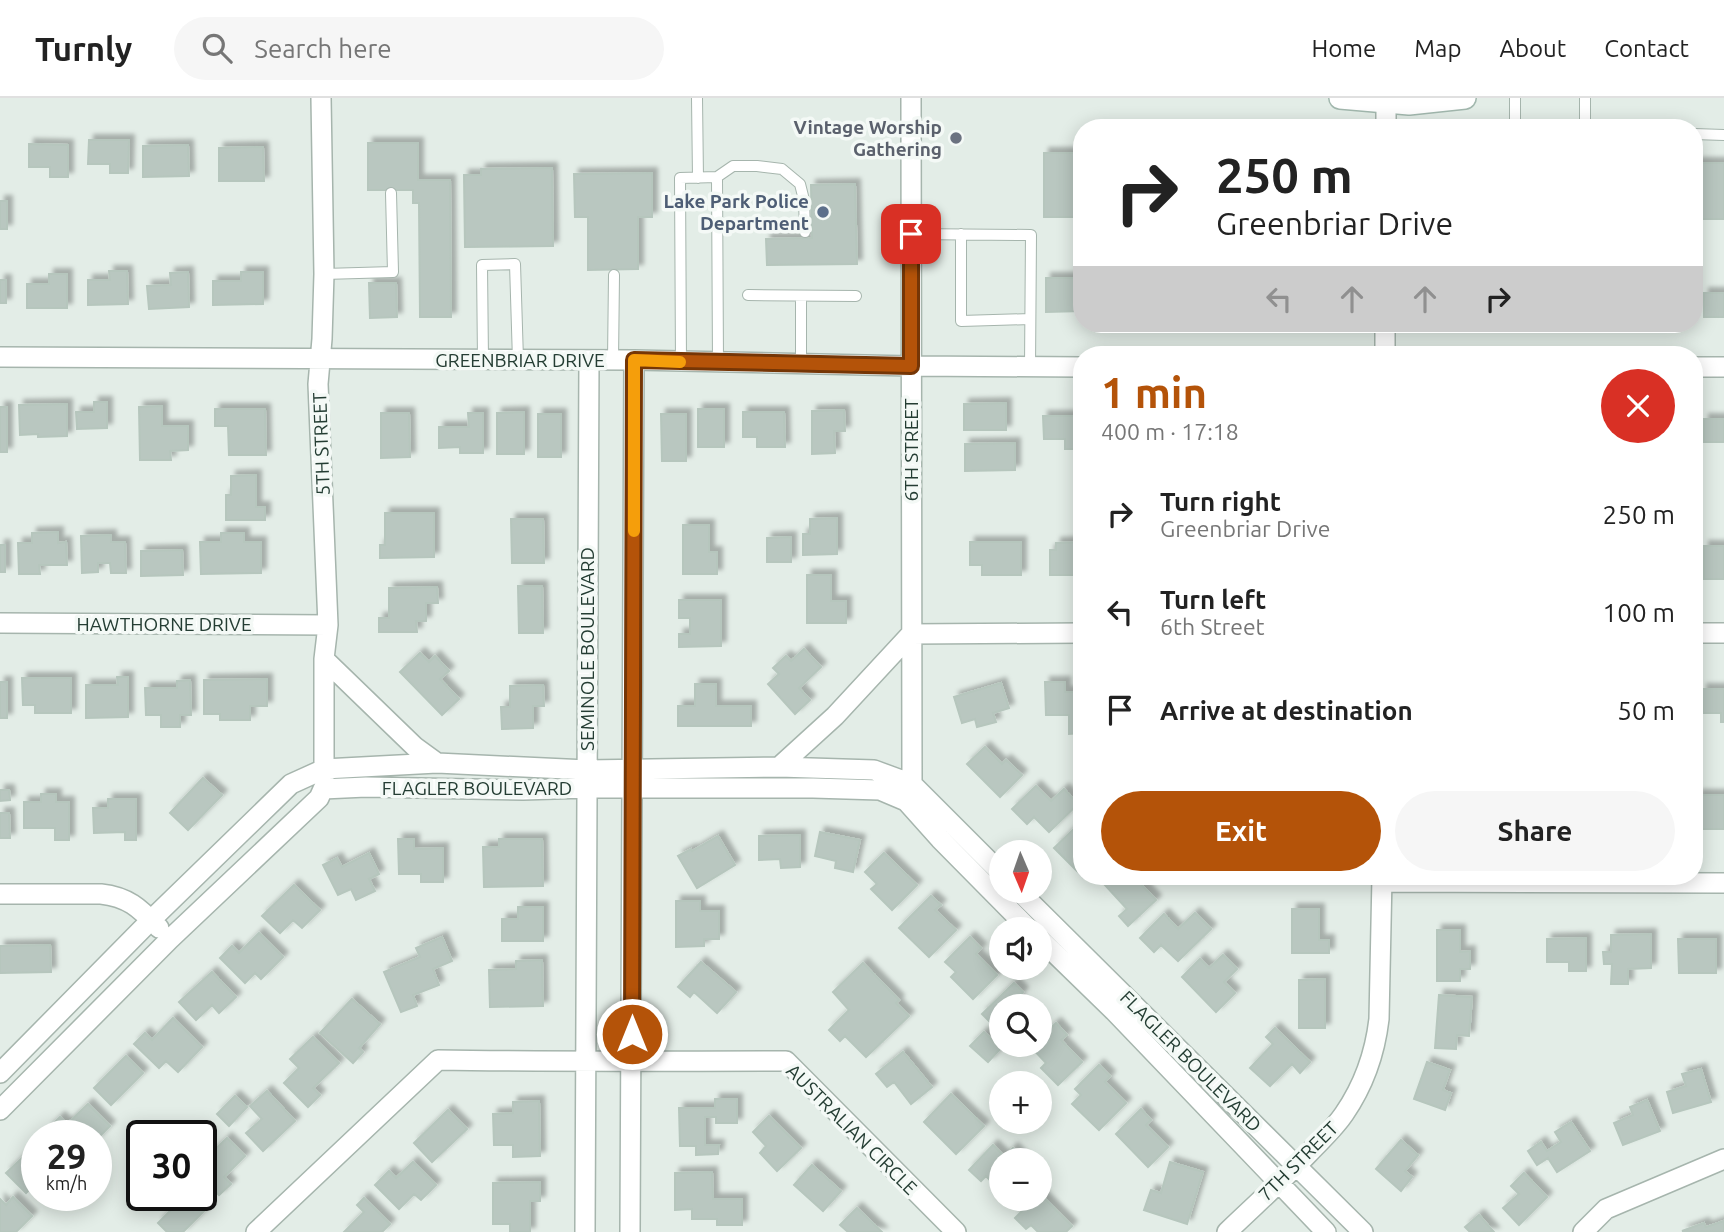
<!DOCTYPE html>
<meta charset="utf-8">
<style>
body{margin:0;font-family:Ubuntu,sans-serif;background:#f6f6f6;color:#222;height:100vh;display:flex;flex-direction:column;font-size:26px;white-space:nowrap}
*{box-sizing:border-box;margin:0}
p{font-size:23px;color:#767676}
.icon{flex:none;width:38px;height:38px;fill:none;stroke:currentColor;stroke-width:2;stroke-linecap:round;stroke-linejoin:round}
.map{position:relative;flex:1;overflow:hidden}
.details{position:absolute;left:1073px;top:248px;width:630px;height:539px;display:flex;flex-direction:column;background:#fff;border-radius:28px;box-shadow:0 4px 18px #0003}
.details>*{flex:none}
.banner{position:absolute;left:1073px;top:21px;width:630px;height:214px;border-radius:28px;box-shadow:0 4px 18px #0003;background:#fff;color:#222;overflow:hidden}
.needle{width:46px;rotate:178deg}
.tools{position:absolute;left:989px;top:742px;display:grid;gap:14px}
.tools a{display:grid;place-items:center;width:63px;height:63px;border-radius:50%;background:#fff;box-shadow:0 4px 18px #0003;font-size:35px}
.speed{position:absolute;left:21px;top:1022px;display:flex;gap:14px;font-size:35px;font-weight:700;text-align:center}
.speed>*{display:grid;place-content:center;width:91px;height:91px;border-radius:50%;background:#fff;box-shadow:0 4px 18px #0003;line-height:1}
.speed small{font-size:18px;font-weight:400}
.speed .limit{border:4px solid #111;border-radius:10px;background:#fff;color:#111}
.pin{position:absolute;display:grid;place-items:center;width:60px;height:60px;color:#fff;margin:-30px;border-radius:14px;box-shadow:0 4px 10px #0006}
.me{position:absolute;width:77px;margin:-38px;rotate:0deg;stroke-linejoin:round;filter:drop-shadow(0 0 5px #0008)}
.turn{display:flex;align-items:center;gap:24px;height:147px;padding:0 28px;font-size:32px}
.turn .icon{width:91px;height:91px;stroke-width:2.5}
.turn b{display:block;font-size:49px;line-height:60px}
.lanes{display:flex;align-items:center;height:66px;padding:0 28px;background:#0003;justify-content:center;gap:35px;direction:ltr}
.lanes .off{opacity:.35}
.round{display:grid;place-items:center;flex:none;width:74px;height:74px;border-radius:37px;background:#f6f6f6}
.headline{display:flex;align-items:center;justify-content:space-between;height:119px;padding:0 28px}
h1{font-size:42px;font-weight:700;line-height:52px;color:#b45309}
.cta{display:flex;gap:14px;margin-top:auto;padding:14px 28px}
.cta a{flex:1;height:80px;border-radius:42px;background:#b45309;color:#fff;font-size:28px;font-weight:700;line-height:80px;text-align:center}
.cta a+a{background:#f6f6f6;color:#222}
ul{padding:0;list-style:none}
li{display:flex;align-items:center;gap:21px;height:98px;padding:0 28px}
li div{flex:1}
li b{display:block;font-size:26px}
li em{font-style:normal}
header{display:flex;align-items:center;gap:42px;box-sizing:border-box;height:98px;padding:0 35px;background:#fff;border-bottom:2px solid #e0e0e0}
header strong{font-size:33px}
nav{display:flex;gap:38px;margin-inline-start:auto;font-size:24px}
.search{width:490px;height:63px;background:#f6f6f6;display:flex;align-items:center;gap:18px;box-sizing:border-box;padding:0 24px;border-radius:38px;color:#767676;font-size:26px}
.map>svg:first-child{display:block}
.building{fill:#b9c7c0;stroke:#b6c6bd;stroke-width:2;filter:url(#shadow)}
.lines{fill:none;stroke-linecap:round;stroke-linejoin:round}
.lane-casing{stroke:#a6b5ad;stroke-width:12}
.street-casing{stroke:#a6b5ad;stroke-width:22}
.secondary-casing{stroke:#a2b8ae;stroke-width:24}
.lane{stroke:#fff;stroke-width:10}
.street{stroke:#fff;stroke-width:19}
.secondary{stroke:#fff;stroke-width:21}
.route-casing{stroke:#753606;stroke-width:18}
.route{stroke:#b45309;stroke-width:12}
.slow{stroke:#f59e0b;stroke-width:12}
.worship-dot{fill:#6b7280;stroke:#f4f9f6;stroke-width:2.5}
.service-dot{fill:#5c6f8a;stroke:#f4f9f6;stroke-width:2.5}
.labels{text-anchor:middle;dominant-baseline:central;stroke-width:7;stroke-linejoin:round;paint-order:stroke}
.worship-label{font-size:19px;font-weight:bold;fill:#5b616d;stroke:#f4f9f6;text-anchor:end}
.service-label{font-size:19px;font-weight:bold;fill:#4e5e75;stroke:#f4f9f6;text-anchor:end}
.street-label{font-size:19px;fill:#243d33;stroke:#f4f9f6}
</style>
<header>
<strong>Turnly</strong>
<div class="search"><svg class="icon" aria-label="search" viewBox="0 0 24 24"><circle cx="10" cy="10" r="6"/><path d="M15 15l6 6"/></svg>Search here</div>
<nav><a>Home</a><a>Map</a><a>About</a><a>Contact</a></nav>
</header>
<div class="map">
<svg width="1724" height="1134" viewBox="0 0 1724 1134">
<defs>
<filter id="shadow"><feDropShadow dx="5" dy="-5" stdDeviation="2" flood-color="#0004"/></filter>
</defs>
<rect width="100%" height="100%" fill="#e3ede7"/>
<path class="building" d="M89 42H129L128 75H110V66H88Z
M368 45H418V82H450L451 219H420L419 105H413V92H368Z
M29 46 68 47V79H50V69H29Z
M188 47 189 78 143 79V48Z
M263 49 264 83H219V50Z
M1044 55H1082V119H1044Z
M1694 65H1724V121H1694Z
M552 70 553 148 465 149 464 77H481V71Z
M652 75V119H638V171L588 172V119H575L574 76Z
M855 86 857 166 767 167 766 141 812 140 811 87Z
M0 103H7V131H0Z
M109 173H127L128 206 88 207V182H110Z
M188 174 189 209 149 211 147 188 171 187 170 175Z
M241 174H263V206L213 207V183H241Z
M49 176H67V210H27V186H49Z
M1046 180H1079V189H1082V213L1046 214Z
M0 182H6V205H0Z
M369 185H396L397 219 370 220Z
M1704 195H1724V219H1704Z
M94 304H107V330L77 331 76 314H94Z
M1006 305V332H964V306Z
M67 306V338L38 339V336L20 337 19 307Z
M162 308V328H188V352L170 353 171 362H140L139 309Z
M0 309H7V354H0Z
M215 311H265L266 357H229L228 328H215Z
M698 311H724V349H698Z
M844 312 845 333H834L835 355 812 356V313Z
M524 314V356H497V315Z
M743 314H784L785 349H757V339H743Z
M381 315H409L410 359 381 360Z
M468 315H483V355H460V349L439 350V329H469Z
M538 316H561V359H538Z
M661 316H686V363H662Z
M1043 318H1082V351H1065V341H1044Z
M1704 321H1724V344H1704Z
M1015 345V372L965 373V346Z
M256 377V409H265V422H226V397H231V378Z
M385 415H434V459L380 460V447H385Z
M837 420V456L803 457V436H810V421Z
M511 421H543L544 465H512Z
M683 427H709V454H717V476H683Z
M58 434V445L66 444 67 467H39L40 476H19L18 445H32V435Z
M221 435H244V444H261V475L201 476 200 444H221Z
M111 437V444H125L126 475H111L110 465H98V474L82 475 81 438Z
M791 439V464H767V440Z
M970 444H1021V477H982V467H970Z
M1082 444V477H1050V452H1056V445Z
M0 447H5V474H0Z
M1704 448H1724V481H1704Z
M182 452 183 477 141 478V453Z
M807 477H831V503H846V525H807Z
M518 488H542L543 535H519Z
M437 489 438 505H426V523H416L417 534H379V520H389V490Z
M679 502H721V548L679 549V536H690V520H679Z
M804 551 821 569 799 590 810 602 795 616 768 586 779 576 773 570 786 558 791 563Z
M420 555 429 564 435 558 449 573 440 581 459 601 442 617 400 574Z
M117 579H128V619L86 620V587H118Z
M22 580H71V615H35V607H23Z
M267 581V608H250V622H220V616H204V582Z
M190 582 191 617H180V629H161V617H146L145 590H177V583Z
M0 584H7V620H0Z
M1045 584H1065V594H1082V635L1069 636V617H1046Z
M1001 585 1009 610 993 615 996 624 977 629 975 621 962 625 954 599Z
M695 586H716V608H751V628H678V608H695Z
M543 587 544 608H533V630L502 631 501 609H510V588Z
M1702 591H1724V624H1721V615H1703Z
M985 649 1002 666 1006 662 1022 677 1000 699 967 666Z
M203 680 222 697 188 732 170 715Z
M1036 688 1051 703 1064 691 1078 706 1049 734 1034 719 1027 726 1012 711Z
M0 692H9L10 702 0 703Z
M41 696H56V704H69V742H55V730H24V704H41Z
M1697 697H1724V731H1702V711L1697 710Z
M108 701H136V742H125V734L94 735 93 710H108Z
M0 715H9L10 740H0Z
M1082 723V778L1054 750Z
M820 734 860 742 853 774 835 770 836 763 815 758Z
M800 737V769L781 770 780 761 759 762V738Z
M718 738 735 767 697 790 678 758 691 751 692 753Z
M398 741H414V751L443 750V784H421V776H399Z
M499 741H542L543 788 484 789 483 749H499Z
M369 755 379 776 369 781 375 793 356 802 351 791 338 797 323 767 337 760 342 769Z
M884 755 917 787 892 812 871 791 877 786 865 774Z
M1114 779H1134L1156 802 1128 828 1119 818 1127 811 1105 787Z
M1289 779H1320V784L1289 785Z
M294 787 320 812 302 830 293 822 280 835 262 818Z
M931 798 941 807 935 812 956 832 929 859 899 830Z
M676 803H700V813H719V841H704V848L676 849Z
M518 809H543V843H502V821H518Z
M1292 811H1319V842H1329V855H1292Z
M1195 815 1211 831 1178 863 1161 847 1154 854 1140 840 1164 816 1178 831Z
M1437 832H1460V854L1470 853V871H1460V883H1437Z
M259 835 283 859 261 881 255 875 245 885 220 860 232 848 239 855Z
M1651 836V870L1628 871V886H1611L1612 866H1604L1603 854H1611V837Z
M442 839 452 863 433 871 439 887 413 897 417 908 401 914 384 874 420 859 416 850Z
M970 839 981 850 976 856 997 877 973 901 951 879 956 874 945 864Z
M1586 840V873H1569V864H1547V841Z
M1678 841H1716V875H1679Z
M50 847 51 874 0 875V848Z
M1223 857 1237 871 1224 884 1235 895 1216 914 1182 879 1200 861 1209 870Z
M542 862 543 908 490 909 489 872 516 871V863Z
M701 864 736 894 717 915 694 894 690 899 678 889Z
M863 865 899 902 896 905 909 918 866 959 845 938 840 943 829 932 849 912 833 894Z
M212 874 236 899 219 915 212 907 196 922 179 904Z
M1325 881V930H1299V882Z
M1014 885 1023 894 1017 901 1024 908H1001V935L982 916Z
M1439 897 1472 899 1469 938 1457 937 1456 951 1435 950Z
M352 901 380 926 359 950 363 954 353 965 320 935Z
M173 920 202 949 178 974 166 963 159 970 134 946 145 935 152 942Z
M1056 925 1067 937 1061 942 1082 964 1058 987 1041 970 1046 965 1031 949 1033 947H1040V941Z
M1275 930 1310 964 1300 975 1292 966 1270 988 1250 970 1273 946 1266 939Z
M984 934 1001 950 988 964 970 948Z
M313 939 339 965 313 990 320 997 308 1009 284 985 299 970 290 961Z
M903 954 932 989 911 1006 894 984 887 989 876 976Z
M126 958 143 975 111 1007 94 990Z
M1427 964 1450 972 1443 992 1451 995 1445 1012 1414 1001Z
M1099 967 1110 978 1105 984 1126 1005 1099 1032 1072 1006 1081 997 1075 991Z
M1701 971 1711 1004 1673 1015 1667 994 1686 988 1682 976Z
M267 993 295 1023 263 1053 246 1035 262 1021 250 1008Z
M951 996 984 1028 956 1056 924 1024Z
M235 998 247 1009 229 1028 217 1016Z
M715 1001H737V1025H716V1019H705V1047H719L718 1056 696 1057V1048H680L679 1010H715Z
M1647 1002 1660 1033 1623 1047 1614 1025 1633 1017 1630 1009Z
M539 1003 540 1058 513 1059V1047H494L493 1016 513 1015V1004Z
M88 1006 110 1028 96 1042V1038H55L48 1031 60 1019 67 1026Z
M1141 1011 1151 1022 1146 1027 1168 1049 1148 1069 1116 1036Z
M448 1012 467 1031 432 1064 414 1045Z
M769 1018 801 1050 777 1073 760 1055 766 1048 753 1034Z
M1571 1024 1590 1053 1557 1074 1548 1060 1537 1067 1528 1053 1541 1044 1547 1053 1561 1044 1555 1034Z
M227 1040 245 1058 224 1079 231 1086 219 1097 201 1079V1065Z
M1401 1042 1418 1057 1405 1073 1412 1079 1401 1093 1376 1071Z
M37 1046V1084L26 1095 6 1075Z
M993 1047 1005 1059 1013 1050 1025 1062H1001V1094L986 1078 981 1083 969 1072Z
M413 1064 436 1087 421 1102 414 1096 399 1111 375 1087 389 1073 396 1080Z
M1170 1064 1203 1074 1187 1126 1144 1112 1151 1092 1161 1095Z
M812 1067 841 1093 823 1113 794 1087Z
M712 1074 713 1101H742V1127H717V1121H692V1111L675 1112V1075Z
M1524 1075 1547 1099 1519 1127 1503 1110 1519 1096 1511 1088Z
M540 1084V1103H530V1134H510V1126H493V1085Z
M1040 1096 1072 1128 1066 1134H1038L1031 1127 1026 1131 1015 1120 1034 1101H1040Z
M162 1097H192L206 1111 183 1134H167L158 1125 170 1113 158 1101Z
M13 1099 32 1118 16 1134H0V1101L6 1107Z
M364 1100 390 1126 382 1134H344L364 1114 357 1107Z
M857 1110 882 1134H848L840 1127Z
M1479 1117 1494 1134H1470L1465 1129Z
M1724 1123V1134L1682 1133 1704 1125 1706 1129Z"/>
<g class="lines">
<defs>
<path id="lane" d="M697 0 698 80
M1515 30V0
M1585 30V0
M1694 36 1724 37
M717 79 733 68H757L782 71 800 86 804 102 805 134
M911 136 1031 137 1030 269
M961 136V223L1030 221
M324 176 393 174 391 95
M748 197 856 198
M801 198V266
M483 262 482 167 515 166 518 262
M613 262 614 177
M681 264 680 80 717 79 718 264"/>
<path id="street" d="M321 0 324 176 322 241 318 286 328 527 324 561V681
M1386 30V0
M1385 257V226
M0 259 634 262 911 268 1082 269
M1694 269H1724
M0 525 328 527
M1694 535H1724
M324 561 415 649 437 665
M779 669 835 618 911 536 1082 535
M909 695 912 686 911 0
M1382 784 1724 785
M1019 793 1363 1134
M0 796H101C129 799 140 811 159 830
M1040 841 1114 913 1326 1134
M0 975 151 822 291 686 324 671 437 665 587 672 779 669 874 672 912 686 1001 775
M0 1012 170 841 319 700 323 691 366 689 523 692 586 690H813L880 692 906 703 940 741 1029 831
M256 1134 438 962C554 964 670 963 786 963L956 1134
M585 1134 589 262
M630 1134 634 262
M1227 1134C1254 1108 1282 1083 1308 1056 1320 1043 1334 1031 1344 1016 1364 987 1375 955 1379 921L1382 779
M1583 1134 1606 1111 1724 1061"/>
<path id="secondary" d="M1340 0 1409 6 1465 0"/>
</defs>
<use href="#lane" class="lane-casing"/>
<use href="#street" class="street-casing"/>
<use href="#secondary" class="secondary-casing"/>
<use href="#lane" class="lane"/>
<use href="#street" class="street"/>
<use href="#secondary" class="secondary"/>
</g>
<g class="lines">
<defs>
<path id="route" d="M632 936 634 262 911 268V136"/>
</defs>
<use href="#route" class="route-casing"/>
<use href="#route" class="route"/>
<path class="slow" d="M634 433V262L680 264"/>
</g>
<circle class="worship-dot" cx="956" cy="40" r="7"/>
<circle class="service-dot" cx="823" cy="114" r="7"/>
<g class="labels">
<g class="worship-label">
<text x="942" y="29">Vintage Worship<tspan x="942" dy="22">Gathering</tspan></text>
</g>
<g class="service-label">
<text x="809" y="103">Lake Park Police<tspan x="809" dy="22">Department</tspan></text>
</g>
<g class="street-label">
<text x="520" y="262">GREENBRIAR DRIVE</text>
<text transform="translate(321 346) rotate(-92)">5TH STREET</text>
<text transform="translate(911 352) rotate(-90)">6TH STREET</text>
<text x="164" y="526">HAWTHORNE DRIVE</text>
<text transform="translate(587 551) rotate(-90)">SEMINOLE BOULEVARD</text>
<text x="477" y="690">FLAGLER BOULEVARD</text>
<text transform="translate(1191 963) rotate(45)">FLAGLER BOULEVARD</text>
<text transform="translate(852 1031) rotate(45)">AUSTRALIAN CIRCLE</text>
<text transform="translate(1298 1063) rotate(-45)">7TH STREET</text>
</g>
</g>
</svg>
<div class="tools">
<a><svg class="needle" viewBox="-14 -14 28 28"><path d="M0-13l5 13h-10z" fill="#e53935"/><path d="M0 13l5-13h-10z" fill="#767676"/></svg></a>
<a><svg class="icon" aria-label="sound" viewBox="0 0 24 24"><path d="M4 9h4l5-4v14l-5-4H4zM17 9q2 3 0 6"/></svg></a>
<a><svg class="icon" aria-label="search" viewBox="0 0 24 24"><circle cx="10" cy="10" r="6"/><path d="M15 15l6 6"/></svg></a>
<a>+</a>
<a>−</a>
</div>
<div class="speed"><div>29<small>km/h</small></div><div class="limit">30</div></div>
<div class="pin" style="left:911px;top:136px;background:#d93025"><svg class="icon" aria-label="arrive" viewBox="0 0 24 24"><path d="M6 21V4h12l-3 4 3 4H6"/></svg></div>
<svg class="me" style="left:632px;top:936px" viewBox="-20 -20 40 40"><circle r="17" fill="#b45309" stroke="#fff" stroke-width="3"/><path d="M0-11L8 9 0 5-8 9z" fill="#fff"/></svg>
<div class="banner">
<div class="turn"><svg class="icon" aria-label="right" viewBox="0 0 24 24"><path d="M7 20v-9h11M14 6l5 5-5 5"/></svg><div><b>250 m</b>Greenbriar Drive</div></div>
<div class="lanes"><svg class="icon off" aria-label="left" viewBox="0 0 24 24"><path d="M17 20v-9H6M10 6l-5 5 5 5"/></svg><svg class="icon off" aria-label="ahead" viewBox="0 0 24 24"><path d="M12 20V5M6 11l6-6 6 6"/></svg><svg class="icon off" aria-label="ahead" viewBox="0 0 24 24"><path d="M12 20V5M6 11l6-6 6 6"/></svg><svg class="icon" aria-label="right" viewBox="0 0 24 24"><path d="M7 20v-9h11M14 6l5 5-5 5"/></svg></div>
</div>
<section class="details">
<div class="headline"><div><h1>1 min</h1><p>400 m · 17:18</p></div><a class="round" style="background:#d93025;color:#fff"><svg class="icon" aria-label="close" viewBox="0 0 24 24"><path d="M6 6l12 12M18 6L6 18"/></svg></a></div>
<ul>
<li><svg class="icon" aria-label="right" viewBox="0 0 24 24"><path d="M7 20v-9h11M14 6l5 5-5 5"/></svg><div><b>Turn right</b><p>Greenbriar Drive</p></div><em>250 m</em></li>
<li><svg class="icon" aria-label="left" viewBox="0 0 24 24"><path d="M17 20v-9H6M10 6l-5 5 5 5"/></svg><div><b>Turn left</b><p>6th Street</p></div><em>100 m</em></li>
<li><svg class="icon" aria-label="arrive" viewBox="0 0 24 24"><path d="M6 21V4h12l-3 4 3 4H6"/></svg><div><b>Arrive at destination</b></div><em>50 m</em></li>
</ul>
<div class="cta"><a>Exit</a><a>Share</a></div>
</section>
</div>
